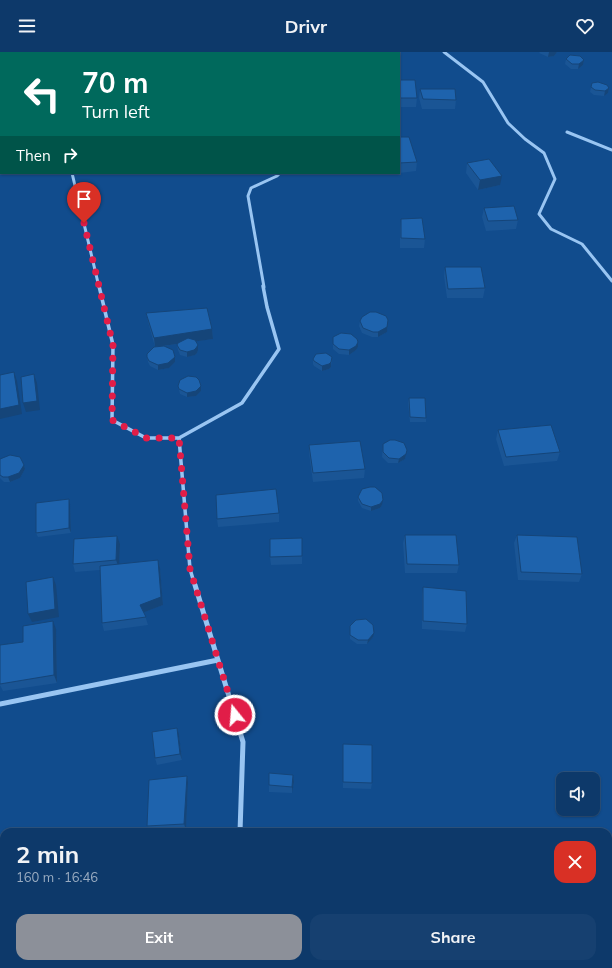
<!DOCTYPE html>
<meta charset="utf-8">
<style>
body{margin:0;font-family:Mulish,sans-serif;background:#164070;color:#f1f3f6;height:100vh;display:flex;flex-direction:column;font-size:15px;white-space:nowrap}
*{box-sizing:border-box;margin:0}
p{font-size:13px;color:#9aacc1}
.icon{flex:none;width:22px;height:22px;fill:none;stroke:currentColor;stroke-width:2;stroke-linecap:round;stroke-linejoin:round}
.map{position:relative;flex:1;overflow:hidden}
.details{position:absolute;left:0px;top:776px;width:612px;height:140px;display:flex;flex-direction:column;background:#0d396a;border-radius:12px 12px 0 0;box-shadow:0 1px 3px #0004,0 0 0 1px #2d537e}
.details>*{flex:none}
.top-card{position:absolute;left:0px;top:0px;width:400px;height:122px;box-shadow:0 1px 3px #0004,0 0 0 1px #2d537e;background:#00695c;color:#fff;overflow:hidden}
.buttons{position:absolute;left:556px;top:720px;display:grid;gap:8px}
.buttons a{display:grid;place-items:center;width:44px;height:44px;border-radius:8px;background:#0d396a;box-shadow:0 1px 3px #0004,0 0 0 1px #2d537e;font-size:20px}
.pin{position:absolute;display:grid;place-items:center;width:34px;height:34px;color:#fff;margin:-41px -17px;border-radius:50% 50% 50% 0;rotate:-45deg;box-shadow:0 0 4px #0007}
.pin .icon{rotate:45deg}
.me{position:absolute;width:44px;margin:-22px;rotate:343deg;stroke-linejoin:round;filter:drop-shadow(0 0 3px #0008)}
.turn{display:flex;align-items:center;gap:14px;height:84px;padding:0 16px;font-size:18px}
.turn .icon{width:52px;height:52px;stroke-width:2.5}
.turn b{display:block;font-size:28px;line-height:34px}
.then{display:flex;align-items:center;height:38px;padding:0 16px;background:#0003;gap:8px;font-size:15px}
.round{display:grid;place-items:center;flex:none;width:42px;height:42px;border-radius:12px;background:#164070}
.headline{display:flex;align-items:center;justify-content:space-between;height:68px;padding:0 16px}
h1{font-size:24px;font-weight:700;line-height:30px}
.action{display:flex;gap:8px;margin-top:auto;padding:8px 16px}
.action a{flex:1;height:46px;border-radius:12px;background:#8c9099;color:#fff;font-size:16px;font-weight:700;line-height:46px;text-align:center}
.action a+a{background:#164070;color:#f1f3f6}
header{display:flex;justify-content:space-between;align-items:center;height:52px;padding:0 16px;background:#0d396a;font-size:18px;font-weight:700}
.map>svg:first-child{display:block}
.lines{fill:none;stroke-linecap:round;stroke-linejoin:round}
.minor-far2{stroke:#99c5f2;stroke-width:3}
.minor-far1{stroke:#99c5f2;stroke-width:3.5}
.minor{stroke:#99c5f2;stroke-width:5}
.wall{fill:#1a5595}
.shaded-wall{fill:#154579}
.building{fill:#1e63ad;stroke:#154579}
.route{stroke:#e11d48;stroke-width:7;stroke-dasharray:0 12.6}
</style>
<header><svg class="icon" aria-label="menu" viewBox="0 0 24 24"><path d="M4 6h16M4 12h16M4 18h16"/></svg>Drivr<svg class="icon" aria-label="heart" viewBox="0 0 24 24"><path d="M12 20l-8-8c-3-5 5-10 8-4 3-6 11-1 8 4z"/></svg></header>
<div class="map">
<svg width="612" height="916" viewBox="0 0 612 916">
<rect width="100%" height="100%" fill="#114c8d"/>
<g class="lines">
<path class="minor-far2" d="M444 0 483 30 508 71 525 87 544 101 555 127 539 162 551 177 582 192 612 229
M567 80 612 98
M72 121 99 235
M264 235 248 144 251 136 277 124 280 121"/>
<path class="minor-far1" d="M99 234 113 293 112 368 146 386H179L190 517 195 534
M179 386 242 351 279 297 267 255 263 234"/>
<path class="minor" d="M195 533 243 690 240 780
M0 652 218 608
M235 912V916"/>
</g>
<path class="wall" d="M93 0H112V1H93Z
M540 0H557L554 4 548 5 539 1Z
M566 7 584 8 583 13 578 17H571L565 12Z
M399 28 417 46 416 55H399Z
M591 35 609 36 608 41 604 44 594 43 590 40Z
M420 37 456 48 455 57H422L419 46Z
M0 56H1V85H0Z
M399 85 417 110 416 119 399 121Z
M467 111 500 133 478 138 466 121Z
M484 156 518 168 516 177 486 179 482 165Z
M401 167 425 187 424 196H400V176Z
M445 215 485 236 483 246H447L444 224Z
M146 261 212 277 213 287 196 289 198 293V298L197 301 195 303 187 305 180 303 178 298 177 293 178 292 164 294 175 305V310L169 316 158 318 150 314 148 310 147 305 155 295 148 270Z
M388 268 387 280 378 285H372L362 281 359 274 360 269Z
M358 290V295L356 298 349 303 339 302 333 297V292Z
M332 305 331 315 329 317 322 319 314 314 313 312V307Z
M178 334H201V339L196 344 187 345 180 342Z
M409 346 426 366V370H410L408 351Z
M498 378 560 400 557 409 504 414 496 387Z
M383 392 407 398 405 407 398 411H388L382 405Z
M309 393 365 417 364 426 313 430 309 401Z
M0 407 24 413 25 417 20 426 10 430H4L0 426Z
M358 445 382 453 380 456 371 459 362 456 358 449Z
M69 447 70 452 71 481 38 485 36 481Z
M279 461V470L218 475 217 467Z
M405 483 459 513 457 521H405L403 491Z
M517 483 582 522 579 530 518 528 514 491Z
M302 486V512L271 513 270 505Z
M120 492 119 512 158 508 160 516 163 553 144 560 148 573 104 579 102 571 100 518 75 520 73 512Z
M423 535 467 572 465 580 422 577V543Z
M350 574 373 585 367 592H357L350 587Z
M56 577 57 631 3 639 0 633V593L23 590Z
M179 683 182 708 157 713 155 706Z
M343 692 372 731 371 737 343 736Z
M293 723 294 730 292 741 269 740V733Z
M187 724 188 730 186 778 149 780 147 774Z"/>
<path class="shaded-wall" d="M159 0H173L174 1H159Z
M549 0H557L554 4 548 5Z
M584 8 583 13 578 17 579 12Z
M609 36 608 41 604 44 605 39Z
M502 124 500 133 478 138 480 128Z
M388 268 387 280 378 285V280Z
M212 277 213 287 155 295 154 286Z
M358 290V295L356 298 349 303V298Z
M198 293V298L197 301 195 303 187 305V300Z
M175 305V310L169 316 158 318V313Z
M331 310V315L329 317 322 319V314Z
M14 320 17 329 22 362 0 367V357Z
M34 322 37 331 40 358 26 360 23 351Z
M201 334V339L196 344 187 345V341Z
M407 398 405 407 398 411 399 407Z
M24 413 25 417 20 426 10 430 8 425Z
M69 447 70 452 71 481 69 476Z
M383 448 382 453 380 456 371 459V455Z
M117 484 120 492 119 516 116 508Z
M158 508 160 516 163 553 142 561 140 553Z
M53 525 56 533 59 565 32 570 28 562Z
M53 569 56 577 57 631 54 623Z
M374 581 373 585 367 592 368 588Z
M177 676 179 683 182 708 180 702Z
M293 723 294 730 292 741V735Z
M187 724 188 730 186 778 184 772Z"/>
<path class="building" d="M226 0H244L243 1H228Z
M359 0H394V1H359Z
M570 3 580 4 584 8 579 12H572L566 7Z
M399 28H415L417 46H399Z
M598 30 607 33 609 36 605 39 595 38 591 35 592 31Z
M420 37H455L456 48 423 47Z
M0 56H1V75H0Z
M399 85H409L417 110 399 111Z
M489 107 502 124 480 128 467 111Z
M514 154 518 168 488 169 484 156Z
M422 166 425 187 401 186V167Z
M445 215H481L485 236 448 237Z
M207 256 212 277 154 286 146 261Z
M370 260H376L386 264 388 268 387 275 378 280H373L363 276 360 269 362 265Z
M341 281 351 282 357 287 358 290 356 294 349 298 339 297 333 292V285Z
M188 286 195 288 198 293 196 296 194 298 187 300 180 298 177 293 178 291Z
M164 294 173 298 175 305 168 311 158 313 149 309 147 305V302L154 295Z
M326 301 332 305 331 310 329 312 322 314 314 309 313 307 316 302Z
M14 320 19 353 0 357V323Z
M34 322 37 349 23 351 21 325Z
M188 324 196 325 199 328 201 334 196 339 187 341 179 337 178 334 180 328Z
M409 346H425L426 366 410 365Z
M551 373 560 400 506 405 498 378Z
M390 388H395L404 391 407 398 406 402 399 407 389 406 383 400V392Z
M360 389 365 417 313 421 309 393Z
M10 403 20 405 24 413 19 421 8 425H3L0 423V407Z
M370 435H375L382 441 383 448 380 452 371 455 362 452 358 445 362 437Z
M276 437 279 461 217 467 216 443Z
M69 447V476L36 481V451Z
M405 483H456L459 513 407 512Z
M517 483 577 485 582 522 521 520Z
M117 484 116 508 73 512 74 487Z
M302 486V504L270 505V487Z
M158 508 161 545 140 553 146 565 102 571 100 514Z
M53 525 55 557 28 562 26 530Z
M423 535 466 539 467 572 423 569Z
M366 567 373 573 374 581 368 588H358L350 583V574L356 568Z
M53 569 54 623 0 632V593L23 590V574Z
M177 676 180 702 155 706 152 680Z
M343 692 372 693V731L343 730Z
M269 721 293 723 292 735 269 733Z
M187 724 184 772 147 774 149 728Z
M384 912H424V916H383Z"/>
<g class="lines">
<path class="route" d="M84 171 113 293 112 368 146 386H179L190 517 235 663"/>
</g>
</svg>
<div class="buttons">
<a><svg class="icon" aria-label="sound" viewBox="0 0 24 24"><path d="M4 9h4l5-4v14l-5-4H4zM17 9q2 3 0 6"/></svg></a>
</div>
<div class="pin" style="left:84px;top:171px;background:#d93025"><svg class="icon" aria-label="arrive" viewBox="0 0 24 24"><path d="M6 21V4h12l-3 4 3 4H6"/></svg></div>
<svg class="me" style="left:235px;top:663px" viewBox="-20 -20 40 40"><circle r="17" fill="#e11d48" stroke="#fff" stroke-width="3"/><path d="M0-11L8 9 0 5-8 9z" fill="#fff"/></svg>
<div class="top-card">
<div class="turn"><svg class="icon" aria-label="left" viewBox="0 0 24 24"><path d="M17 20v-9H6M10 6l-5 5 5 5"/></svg><div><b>70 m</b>Turn left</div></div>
<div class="then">Then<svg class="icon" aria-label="right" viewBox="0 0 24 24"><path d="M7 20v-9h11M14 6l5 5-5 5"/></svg></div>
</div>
<section class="details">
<div class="headline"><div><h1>2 min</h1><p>160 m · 16:46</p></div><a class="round" style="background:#d93025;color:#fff"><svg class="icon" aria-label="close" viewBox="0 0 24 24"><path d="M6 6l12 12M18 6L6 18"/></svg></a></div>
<div class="action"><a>Exit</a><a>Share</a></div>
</section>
</div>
